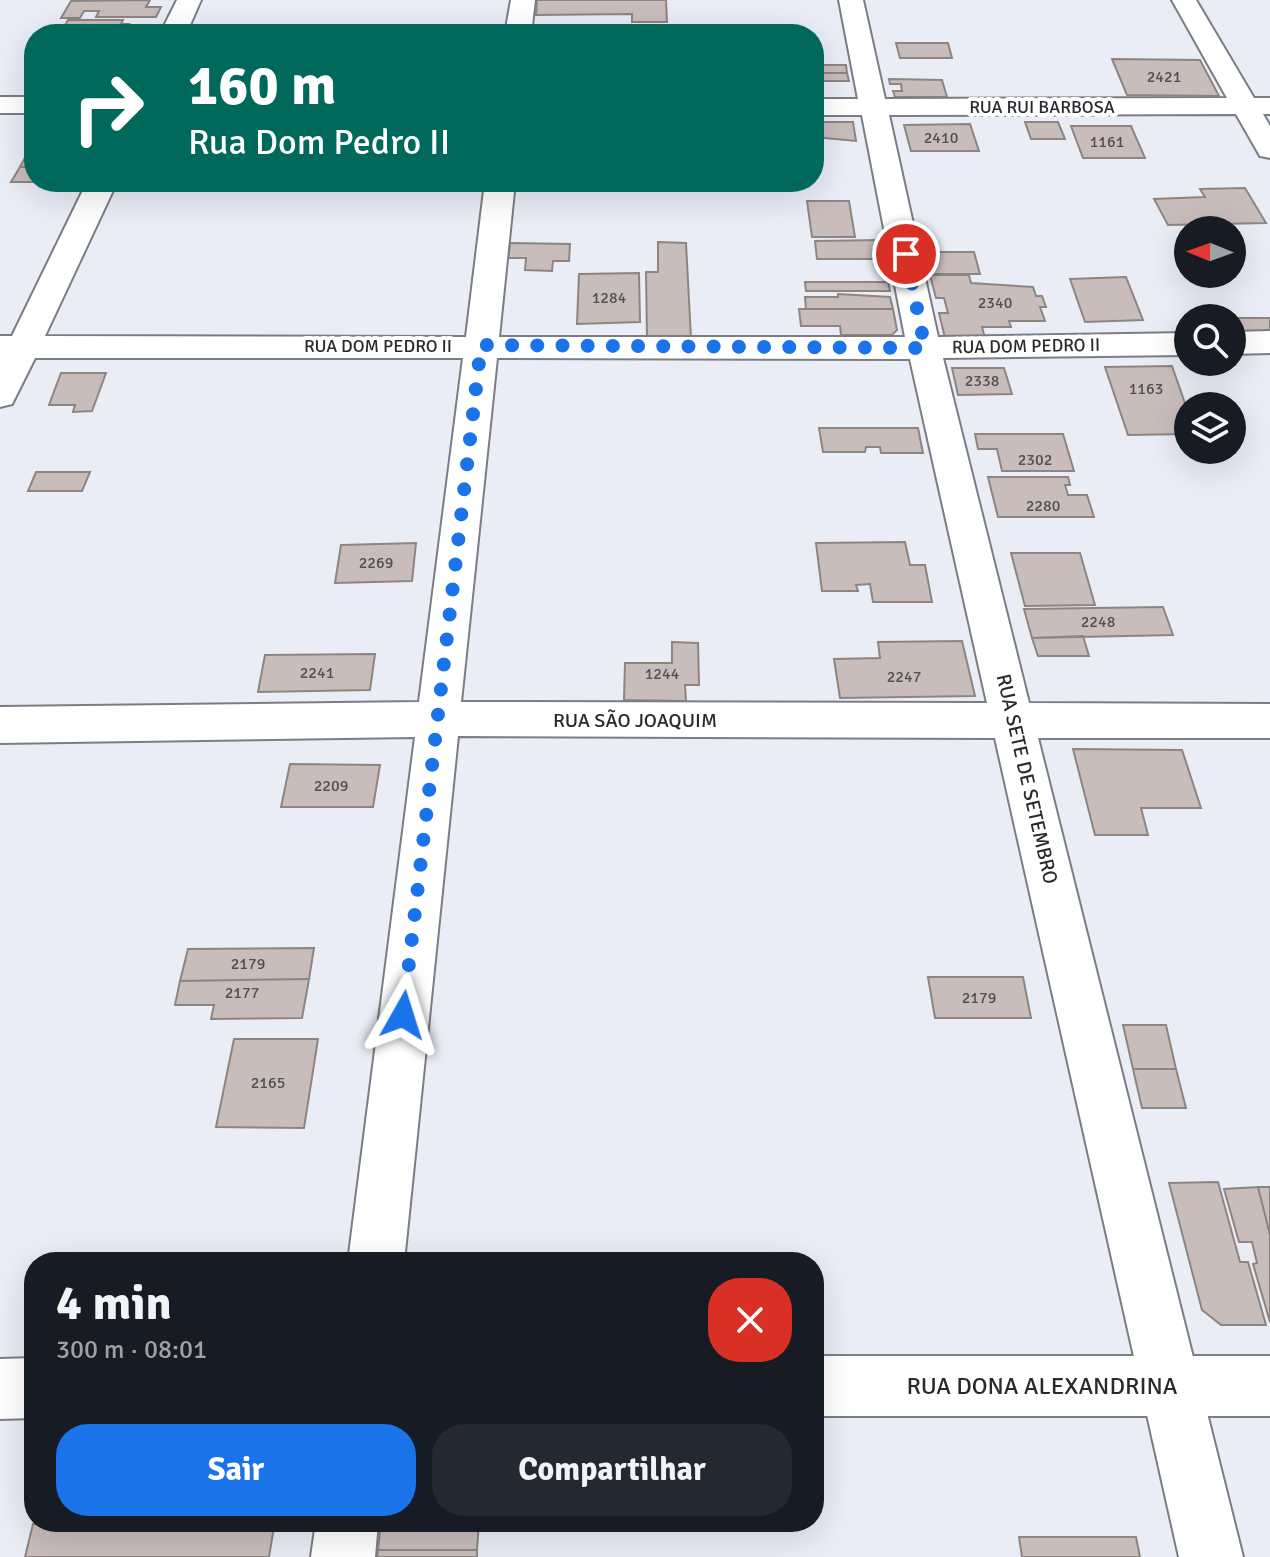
<!DOCTYPE html>
<html lang="pt">
<meta charset="utf-8">
<style>
body{margin:0;font-family:Signika,sans-serif;background:#242831;color:#f1f3f6;height:100vh;display:flex;flex-direction:column;font-size:30px;white-space:nowrap}
*{box-sizing:border-box;margin:0}
p{font-size:26px;color:#9ea1a6}
.icon{flex:none;width:44px;height:44px;fill:none;stroke:currentColor;stroke-width:2;stroke-linecap:round;stroke-linejoin:round}
.map{position:relative;flex:1;overflow:hidden}
.sheet{position:absolute;left:24px;top:1252px;width:800px;height:280px;display:flex;flex-direction:column;background:#171b24;border-radius:32px;box-shadow:0 8px 32px #0002}
.sheet>*{flex:none}
.guide{position:absolute;left:24px;top:24px;width:800px;height:168px;border-radius:32px;box-shadow:0 8px 32px #0002;background:#00695c;color:#fff;overflow:hidden}
.needle{width:52px;rotate:271deg}
.tools{position:absolute;left:1174px;top:216px;display:grid;gap:16px}
.tools a{display:grid;place-items:center;width:72px;height:72px;border-radius:50%;background:#171b24;box-shadow:0 8px 32px #0002;font-size:40px}
.pin{position:absolute;display:grid;place-items:center;width:68px;height:68px;color:#fff;margin:-34px;border:4px solid #fff;border-radius:50%;box-shadow:0 2px 8px #0007}
.me{position:absolute;width:88px;margin:-44px;rotate:6deg;stroke-linejoin:round;filter:drop-shadow(0 0 6px #0008)}
.turn{display:flex;align-items:center;gap:28px;height:168px;padding:0 32px;font-size:36px}
.turn .icon{width:104px;height:104px;stroke-width:2.5}
.turn b{display:block;font-size:56px;line-height:68px}
.round{display:grid;place-items:center;flex:none;width:84px;height:84px;border-radius:32px;background:#242831}
.headline{display:flex;align-items:center;justify-content:space-between;height:136px;padding:0 32px}
h1{font-size:48px;font-weight:700;line-height:60px}
.primary-button{display:flex;gap:16px;margin-top:auto;padding:16px 32px}
.primary-button a{flex:1;height:92px;border-radius:32px;background:#1a73e8;color:#fff;font-size:32px;font-weight:700;line-height:92px;text-align:center}
.primary-button a+a{background:#242831;color:#f1f3f6}
.map>svg:first-child{display:block}
.building{fill:#c9bdbc;stroke:#8e8482;stroke-width:2}
.lines{fill:none;stroke-linecap:round;stroke-linejoin:round}
.secondary-casing{stroke:#7b7d86;stroke-width:4}
.primary-casing{stroke:#7b7d86;stroke-width:4}
.secondary{fill:#fff;fill-rule:evenodd}
.primary{fill:#fff;fill-rule:evenodd}
.route{stroke:#1a73e8;stroke-width:14;stroke-dasharray:0 25.2}
.labels{text-anchor:middle;dominant-baseline:central;stroke-width:8;stroke-linejoin:round;paint-order:stroke}
.number-label{font-size:16px;fill:#514f52}
.far-street-label{font-size:18px;fill:#292a2e;stroke:#fff}
.street-label{font-size:20px;fill:#292a2e;stroke:#fff}
.near-street-label{font-size:24px;fill:#292a2e;stroke:#fff}
</style>
<div class="map">
<svg width="1270" height="1557" viewBox="0 0 1270 1557">
<rect width="100%" height="100%" fill="#eaedf6"/>
<path class="building" d="M150 0 146 7H161L156 17H96L99 11H84L80 18H61L71 1Z
M537 0H666L667 22H632V14L536 15Z
M68 20H123L121 24H129L126 31H134L133 34H68L70 30H62Z
M896 43H948L952 58H900Z
M1112 59 1200 60 1219 96 1127 95Z
M814 65H846L847 73H814Z
M814 73H847L849 81H814Z
M889 79 942 80 947 97H895L893 91H902L901 84H890Z
M814 122H853L856 141 814 137Z
M1025 122H1058L1065 139H1031Z
M970 124 979 151H911L904 125Z
M1071 126H1131L1145 158H1083Z
M28 152H34V167H20Z
M20 167H34V182H44H11Z
M536 182H602V185L535 186Z
M1245 188 1266 223 1168 225 1154 199 1205 197 1200 189Z
M807 201H849L855 237H812Z
M879 240 883 259H817L815 241Z
M658 242 686 243 691 338H647L646 272H658Z
M510 243 570 244 569 261H553L552 271 525 270 526 258H508Z
M925 252H974L980 274H929Z
M639 273 640 322 577 324 579 274Z
M930 275H969L971 283 1033 287 1036 296H1042L1046 307H1040L1045 321H1009L1011 327H982L985 338H945L939 313H948L944 298H936Z
M1126 277 1143 320 1085 322 1070 279Z
M805 282H888L890 291H806Z
M838 294 890 297 893 309H806L805 297H838Z
M799 309H893L897 330 892 335H841L840 326H801Z
M1232 318H1270V335H1232Z
M1172 366 1188 412V434L1128 435 1105 367Z
M952 368H1004L1012 394 958 395Z
M61 373H106L92 411 73 412 75 405H49Z
M819 428H918L923 453H881L880 447H866L865 452H823Z
M975 434H1063L1074 471H1002L997 449H978Z
M36 472H90L82 491H28Z
M988 477H1068L1070 485H1065L1068 495H1087L1094 517H998Z
M905 542 910 565H925L932 602H873L870 584 856 585 858 591H822L816 543Z
M416 543 412 581 335 583 341 545Z
M1011 553H1080L1095 605 1025 606Z
M1163 607 1173 635 1032 638 1024 609Z
M1083 636 1089 656H1038L1032 638Z
M962 641 975 696 840 698 834 659 880 658 878 642Z
M672 642 698 643 699 685H685L686 701 624 700 625 663H672Z
M375 654 370 690 258 692 265 655Z
M1073 749 1182 750 1201 808H1141L1148 835H1095Z
M290 764 380 765 373 807H281Z
M314 948 309 979 180 981 188 949Z
M928 977H1023L1031 1018H935Z
M309 979 302 1018 211 1019 214 1005H175L180 981Z
M1123 1025H1166L1176 1069H1133Z
M234 1039H318L304 1128 216 1127Z
M1133 1069H1176L1186 1108H1142Z
M1218 1182 1240 1262H1248L1266 1325H1221L1202 1310 1169 1183Z
M1258 1187 1270 1235V1322L1253 1264 1257 1263 1252 1242H1239L1224 1189Z
M1258 1187H1270V1235Z
M381 1522H479L477 1550H378Z
M33 1524 129 1525 274 1527 269 1557H25Z
M1019 1537H1136L1140 1557H1022Z
M378 1550H477V1557H377Z"/>
<g class="lines">
<defs>
<path id="secondary" d="M177 0H201L186 34H160Z
M511 0H535L531 34H505Z
M839 0H863L885 99 1227 98 1172 0H1196L1254 98H1270V114H1263L1270 126V158L1260 156 1236 114 889 115 938 337 1188 333V355L943 358 1029 703 1270 704V738H1038L1243 1557H1179L995 738 458 736 404 1262H348L415 737 0 743V707L419 702 463 358H35L12 404 0 407V336H12L87 182H117L45 336 466 337 485 182H515L499 337H905L862 115H814V99H858ZM497 358 910 359 987 703 461 702Z
M0 97H34V113H0Z
M1270 331V353L1232 354V332Z
M316 1522H378L375 1557H311Z"/>
<path id="primary" d="M814 1356H1270V1416H814Z
M34 1358V1418L0 1419V1359Z"/>
</defs>
<use href="#secondary" class="secondary-casing"/>
<use href="#primary" class="primary-casing"/>
<use href="#secondary" class="secondary"/>
<use href="#primary" class="primary"/>
</g>
<g class="lines">
<path class="route" d="M403 1015 481 345 925 348 906 254"/>
</g>
<g class="labels">
<g class="number-label">
<text x="1164" y="77">2421</text>
<text x="941" y="138">2410</text>
<text x="1107" y="142">1161</text>
<text x="609" y="298">1284</text>
<text x="995" y="303">2340</text>
<text x="982" y="381">2338</text>
<text x="1146" y="389">1163</text>
<text x="1035" y="460">2302</text>
<text x="1043" y="506">2280</text>
<text x="376" y="563">2269</text>
<text x="1098" y="622">2248</text>
<text x="317" y="673">2241</text>
<text x="662" y="674">1244</text>
<text x="904" y="677">2247</text>
<text x="331" y="786">2209</text>
<text x="248" y="964">2179</text>
<text x="242" y="993">2177</text>
<text x="979" y="998">2179</text>
<text x="268" y="1083">2165</text>
</g>
<g class="far-street-label">
<text x="1042" y="107">RUA RUI BARBOSA</text>
<text x="378" y="346">RUA DOM PEDRO II</text>
<text transform="translate(1026 346) rotate(-1)">RUA DOM PEDRO II</text>
</g>
<g class="street-label">
<text x="635" y="720">RUA SÃO JOAQUIM</text>
<text transform="translate(1027 779) rotate(77)">RUA SETE DE SETEMBRO</text>
</g>
<g class="near-street-label">
<text x="1042" y="1386">RUA DONA ALEXANDRINA</text>
</g>
</g>
</svg>
<div class="tools">
<a><svg class="needle" viewBox="-14 -14 28 28"><path d="M0-13l5 13h-10z" fill="#e53935"/><path d="M0 13l5-13h-10z" fill="#9ea1a6"/></svg></a>
<a><svg class="icon" aria-label="search" viewBox="0 0 24 24"><circle cx="10" cy="10" r="6"/><path d="M15 15l6 6"/></svg></a>
<a><svg class="icon" aria-label="layers" viewBox="0 0 24 24"><path d="M12 4l9 5-9 5-9-5zM3 14l9 5 9-5"/></svg></a>
</div>
<div class="pin" style="left:906px;top:254px;background:#d93025"><svg class="icon" aria-label="arrive" viewBox="0 0 24 24"><path d="M6 21V4h12l-3 4 3 4H6"/></svg></div>
<svg class="me" style="left:403px;top:1015px" viewBox="-20 -20 40 40"><path d="M0-17L14 15 0 8-14 15z" fill="#1a73e8" stroke="#fff" stroke-width="4"/></svg>
<div class="guide">
<div class="turn"><svg class="icon" aria-label="right" viewBox="0 0 24 24"><path d="M7 20v-9h11M14 6l5 5-5 5"/></svg><div><b>160 m</b>Rua Dom Pedro II</div></div>
</div>
<section class="sheet">
<div class="headline"><div><h1>4 min</h1><p>300 m · 08:01</p></div><a class="round" style="background:#d93025;color:#fff"><svg class="icon" aria-label="close" viewBox="0 0 24 24"><path d="M6 6l12 12M18 6L6 18"/></svg></a></div>
<div class="primary-button"><a>Sair</a><a>Compartilhar</a></div>
</section>
</div>
